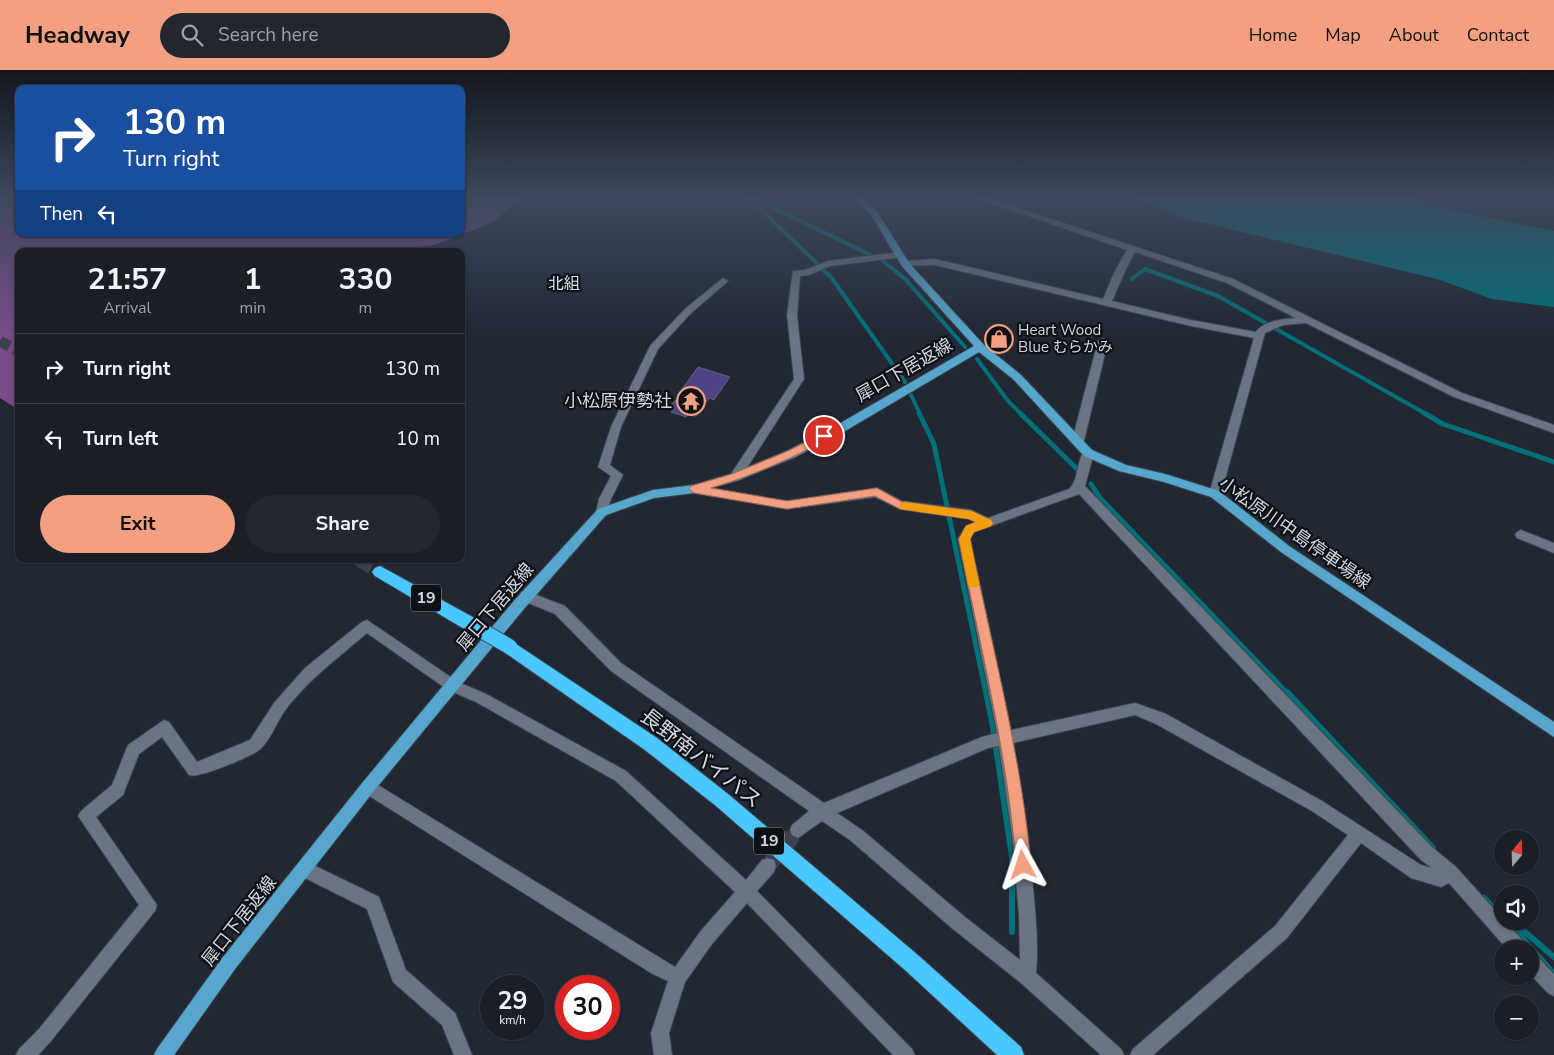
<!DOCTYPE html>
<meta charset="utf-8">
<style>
body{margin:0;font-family:"Nunito Sans","Noto Sans JP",sans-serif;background:#22272f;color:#f1f3f6;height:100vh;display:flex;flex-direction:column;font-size:19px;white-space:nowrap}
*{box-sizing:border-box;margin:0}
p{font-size:16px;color:#9fa2a7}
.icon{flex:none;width:28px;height:28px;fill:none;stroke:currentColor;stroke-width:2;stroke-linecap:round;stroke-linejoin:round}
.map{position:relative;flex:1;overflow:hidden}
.drawer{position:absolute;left:15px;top:178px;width:450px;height:315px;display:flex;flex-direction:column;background:#191e27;border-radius:10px;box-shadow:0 1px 4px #0004,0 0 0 1px #373c44}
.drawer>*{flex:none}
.hud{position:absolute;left:15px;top:15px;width:450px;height:152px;border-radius:10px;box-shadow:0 1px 4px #0004,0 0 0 1px #373c44;background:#1a4fa0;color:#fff;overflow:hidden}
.needle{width:32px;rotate:19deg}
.tools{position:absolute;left:1494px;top:760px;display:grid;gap:10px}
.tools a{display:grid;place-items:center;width:45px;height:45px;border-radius:50%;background:#191e27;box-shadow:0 1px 4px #0004,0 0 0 1px #373c44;font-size:25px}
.speed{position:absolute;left:480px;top:905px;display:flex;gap:10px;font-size:25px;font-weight:700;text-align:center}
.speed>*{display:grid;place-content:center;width:65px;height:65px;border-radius:50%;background:#191e27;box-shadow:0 1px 4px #0004,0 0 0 1px #373c44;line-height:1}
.speed small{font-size:12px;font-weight:400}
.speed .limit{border:8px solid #d22;background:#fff;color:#111}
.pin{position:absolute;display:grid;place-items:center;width:42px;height:42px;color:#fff;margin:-21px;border:2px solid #fff;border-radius:50%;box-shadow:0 1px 5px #0007}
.me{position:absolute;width:55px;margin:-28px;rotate:355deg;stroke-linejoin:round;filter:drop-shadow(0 0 4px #0008)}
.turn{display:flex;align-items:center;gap:18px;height:105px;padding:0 25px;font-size:22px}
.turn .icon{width:65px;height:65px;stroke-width:2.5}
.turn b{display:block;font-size:35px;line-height:42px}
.then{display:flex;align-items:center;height:48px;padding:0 25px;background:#0003;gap:10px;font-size:19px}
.eta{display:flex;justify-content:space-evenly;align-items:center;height:85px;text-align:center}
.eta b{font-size:30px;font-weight:700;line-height:35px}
.action{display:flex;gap:10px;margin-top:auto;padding:10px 25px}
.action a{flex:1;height:58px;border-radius:30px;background:#f2a081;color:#111;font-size:20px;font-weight:700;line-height:58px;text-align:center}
.action a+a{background:#22272f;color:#f1f3f6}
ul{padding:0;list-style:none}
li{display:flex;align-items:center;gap:15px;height:70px;padding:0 25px;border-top:1px solid #373c44}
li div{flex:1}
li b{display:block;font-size:19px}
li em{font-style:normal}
header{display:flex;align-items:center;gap:30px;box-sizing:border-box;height:70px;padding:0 25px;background:#f2a081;color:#111}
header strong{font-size:24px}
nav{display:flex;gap:28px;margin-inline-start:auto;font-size:18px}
.search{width:350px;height:45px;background:#22272f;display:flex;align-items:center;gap:12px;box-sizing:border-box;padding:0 18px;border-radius:28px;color:#9fa2a7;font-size:19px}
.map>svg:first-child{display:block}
.forest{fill:#784c89}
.water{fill:#007079}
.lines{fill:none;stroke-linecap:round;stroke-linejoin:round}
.stream-far2{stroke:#007079;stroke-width:4}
.stream-far1{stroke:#007079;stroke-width:5}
.stream{stroke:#007079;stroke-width:6}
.building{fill:#4e4486;stroke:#626171}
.minor-tunnel{stroke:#3c424e;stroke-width:16;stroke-dasharray:16 8;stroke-linecap:butt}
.highway-tunnel-far1{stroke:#3c424e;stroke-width:11;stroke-dasharray:11 5.5;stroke-linecap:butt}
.highway-tunnel{stroke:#3c424e;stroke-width:15;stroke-dasharray:15 8;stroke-linecap:butt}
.minor-casing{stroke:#3e454e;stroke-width:2}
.major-casing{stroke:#3e454e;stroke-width:2}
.highway-casing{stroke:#3e454e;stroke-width:2}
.minor{fill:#6b7483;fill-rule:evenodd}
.major{fill:#57a6cd;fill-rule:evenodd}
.highway{fill:#4ac7ff;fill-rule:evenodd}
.highway-bridge-casing{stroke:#3e454e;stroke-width:17;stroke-linecap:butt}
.highway-bridge{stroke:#4ac7ff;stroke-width:15}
.route{fill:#f2a081;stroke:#9d6854}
.slow{fill:#f59e0b}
.labels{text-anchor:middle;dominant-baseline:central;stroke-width:4.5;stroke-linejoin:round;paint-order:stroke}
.far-poi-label{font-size:15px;fill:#d3d8e0;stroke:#0d1116;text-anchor:start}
.far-neighbourhood-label{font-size:16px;fill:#d9e3f3;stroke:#0d1116}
.shield{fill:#0d1116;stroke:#989ca3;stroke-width:1}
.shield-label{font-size:16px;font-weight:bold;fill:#d3d8e0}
.street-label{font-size:18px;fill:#d3d8e0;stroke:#0d1116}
.poi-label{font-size:18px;fill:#d3d8e0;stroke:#0d1116;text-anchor:end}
.near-street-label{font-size:21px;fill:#d3d8e0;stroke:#0d1116}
</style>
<header>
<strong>Headway</strong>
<div class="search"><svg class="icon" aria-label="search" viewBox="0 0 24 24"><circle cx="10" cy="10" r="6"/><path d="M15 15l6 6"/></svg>Search here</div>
<nav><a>Home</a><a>Map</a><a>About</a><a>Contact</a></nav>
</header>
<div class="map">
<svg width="1554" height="985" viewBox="0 0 1554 985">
<rect width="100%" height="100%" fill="#212834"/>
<path class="forest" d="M0 128H19V164H461V128H523L491 153 434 175 375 181H19V340L0 328Z"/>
<path class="water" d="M1135 128H1411L1452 140 1554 161V237L1492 229 1437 209 1188 149Z"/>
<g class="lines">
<path class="stream-far2" d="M749 128 831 207 905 312
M753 128 875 187
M882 190 906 210 965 277
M1132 209 1145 199 1218 226 1426 344
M977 289 1008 331 1021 344
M911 325 920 344"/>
<path class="stream-far1" d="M919 343 934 374 986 624
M1020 343 1078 400
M1424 343 1443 354 1554 392
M1091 414 1100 428 1288 624"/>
<path class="stream" d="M986 622 993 657 1012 787V862
M1287 622 1433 778
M1484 828 1502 847
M1507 851 1554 904
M1511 855 1519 857 1554 887"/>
</g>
<path class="building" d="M698 297 730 307 714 330 709 328 696 346 688 345 686 347 671 342 674 338 669 337 686 320 682 319Z"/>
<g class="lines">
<path class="minor-tunnel" d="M768 796 798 760"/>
<path class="highway-tunnel-far1" d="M0 271 19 282"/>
<path class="highway-tunnel" d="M359 489 380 502"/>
<defs>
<path id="minor" d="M976 128H988L1233 209 1462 323 1554 355V363L1454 327 1306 253 1283 255 1265 263 1221 424 1215 428 1211 427 1209 424 1254 268 1191 256 935 195 902 196V192L905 191 935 189 1103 229 1115 201 1127 180ZM1135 182 1227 213 1296 248C1283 249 1263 251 1256 262L1191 250 1112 231 1125 201Z
M900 182 903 183V187L830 196 809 205 800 206 797 245 804 309 739 410H731L729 407 731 404 794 309 787 245 793 201 805 200 828 191Z
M723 208 728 211 726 213 691 243 658 279 621 357 610 395 623 405 611 429 606 445H598L596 442 599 429 611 406 598 397 611 357 650 276 685 239Z
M1103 268 1108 271 1084 371 1078 375 1072 371 1098 271Z
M1088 379 1094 383 1085 416 1433 778 1456 797 1502 848V851H1505L1525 873 1527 879H1507L1449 813 1441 817 1411 808 1361 773 1287 868 1153 985H1130L1133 979 1275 856 1348 765 1312 741 1156 654 1135 645 1013 673C1022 717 1028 762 1032 807 1035 839 1039 871 1036 903L1121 979 1124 985H1101L1021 913 953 859 850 770 822 751 798 768 792 765 790 760 792 755 809 741 611 601 555 544 521 530 520 526 521 522 526 521 565 536 621 593 824 733 982 667 997 663 958 469 966 456 975 452 969 449 900 439 875 427 787 439 694 423 690 422 688 419 690 416 694 415 787 431 877 418 902 431 971 440 988 448 1069 419C1080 410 1076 383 1088 379ZM1079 424 1421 790 1432 798 1421 795 1322 731 1166 644 1135 633 1011 660 970 469 974 462ZM999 676 1012 765 1019 845 1020 890 965 847 862 760 837 743 988 678Z
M1521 460 1554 473V483L1517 468 1515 465 1517 462Z
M367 550 458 612 486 624 626 701 746 810 762 790 768 788 774 790 776 796 774 802 757 821 912 979 915 985H893L747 833 712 874 685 912 669 963 672 985H654L651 963 668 911 651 903 363 722 360 717 363 712 368 710 373 712 675 897 700 862 735 822 616 711 476 632 448 620 367 563C338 588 307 610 284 642 277 652 269 673 259 680 250 687 198 709 189 705L162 667 139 684 123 725 96 747 157 835 155 841 51 971 38 985H16L19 979 39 959 139 835 78 746 81 741 112 715 128 675 164 650 169 652 197 692 250 670 274 633 305 598 362 552Z
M305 791 379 827 406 900 455 943 472 985H454L442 955 393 912 367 839 299 805 297 799 299 793Z
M1530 882 1536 885 1554 904V926L1548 923 1530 904Z"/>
<path id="major" d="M855 128H864L876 140 909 193 984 275 1021 305 1092 380 1126 395 1165 404 1219 421 1289 476 1554 652V667L1281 482 1211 427 1164 412 1119 401 1084 386 1013 309 979 282 845 361 795 387 739 410 694 423 654 428 606 445 523 540 373 722 235 899 174 985H154L157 979 223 887 363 712 513 532 598 439 653 420 694 415 731 404 787 381 837 355 974 276 902 196 870 143Z"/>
<path id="highway" d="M380 496 478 550 480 555 478 560 472 562 466 560 375 506 372 502 375 498Z
M510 570 657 668 728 724 919 886 1021 977 1024 985H997L905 900 716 736 645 680 504 582 502 577 504 572Z"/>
</defs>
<use href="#minor" class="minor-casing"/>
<use href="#major" class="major-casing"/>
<use href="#highway" class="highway-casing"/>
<use href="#minor" class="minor"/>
<use href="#major" class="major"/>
<use href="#highway" class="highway"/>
<defs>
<path id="highway-bridge" d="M472 555 510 577"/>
</defs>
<use href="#highway-bridge" class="highway-bridge-casing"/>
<use href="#highway-bridge" class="highway-bridge"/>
</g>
<linearGradient id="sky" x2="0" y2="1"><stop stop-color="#12161d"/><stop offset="0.48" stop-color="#3d485c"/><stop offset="1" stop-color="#3d485c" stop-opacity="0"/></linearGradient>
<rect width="1554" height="266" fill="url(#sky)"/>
<path class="route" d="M824 363 829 366 828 369C790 389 752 406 711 418L787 431 877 418 902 432 971 441 991 450 993 453 991 456 974 462 970 469C992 577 1021 685 1031 795L1029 800 1023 802 1018 800 1016 795C1008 685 980 576 959 469L966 456 976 452 969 449 900 439 875 426 787 439 694 423 689 419 691 416 732 404 788 381Z"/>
<path class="slow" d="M905 432 971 441 991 450 993 453 991 456 974 462 970 469 979 514 978 517H969L968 514 959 469 966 456 976 452 969 449 901 439 899 436 901 433Z"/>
<defs>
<symbol id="shop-ring" viewBox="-11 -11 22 22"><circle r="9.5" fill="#0d1116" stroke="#f2a081" stroke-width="1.5"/><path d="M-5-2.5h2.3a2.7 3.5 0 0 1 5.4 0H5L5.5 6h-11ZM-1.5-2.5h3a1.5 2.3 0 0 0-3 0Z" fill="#f2a081"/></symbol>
<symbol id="temple-ring" viewBox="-11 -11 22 22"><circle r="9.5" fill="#0d1116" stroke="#f2a081" stroke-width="1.5"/><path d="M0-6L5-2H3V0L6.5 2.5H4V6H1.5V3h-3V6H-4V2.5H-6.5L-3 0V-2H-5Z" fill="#f2a081"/></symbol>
</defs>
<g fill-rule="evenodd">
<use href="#shop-ring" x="983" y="253" width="32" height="32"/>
<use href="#temple-ring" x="675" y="315" width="32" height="32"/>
</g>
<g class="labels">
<g class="far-poi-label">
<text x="1018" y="260">Heart Wood<tspan x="1018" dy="17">Blue むらかみ</tspan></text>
</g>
<g class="far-neighbourhood-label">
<text x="564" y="214">北組</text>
</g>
<g class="shield">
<rect x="411" y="514.5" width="30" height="27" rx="4"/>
<rect x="754" y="757.5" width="30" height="27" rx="4"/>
</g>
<g class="shield-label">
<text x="426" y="528">19</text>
<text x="769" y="771">19</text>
</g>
<g class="street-label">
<text transform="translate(904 300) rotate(-30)">犀口下居返線</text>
<text transform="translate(1295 463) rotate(35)">小松原川中島停車場線</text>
<text transform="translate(495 537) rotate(-50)">犀口下居返線</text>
<text transform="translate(239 851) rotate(-52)">犀口下居返線</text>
</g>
<g class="poi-label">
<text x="672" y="331">小松原伊勢社</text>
</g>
<g class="near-street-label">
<text transform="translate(701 688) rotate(38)">長野南バイパス</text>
</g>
</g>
</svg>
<div class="tools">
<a><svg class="needle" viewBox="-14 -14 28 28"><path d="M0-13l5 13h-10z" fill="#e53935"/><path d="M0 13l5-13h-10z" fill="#9fa2a7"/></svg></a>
<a><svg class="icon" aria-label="sound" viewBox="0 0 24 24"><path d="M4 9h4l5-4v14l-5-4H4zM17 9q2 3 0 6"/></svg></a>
<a>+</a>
<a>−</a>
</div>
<div class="speed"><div>29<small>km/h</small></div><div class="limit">30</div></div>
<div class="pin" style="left:824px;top:366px;background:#d93025"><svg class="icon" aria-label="arrive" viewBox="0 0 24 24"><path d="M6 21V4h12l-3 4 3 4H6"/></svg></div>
<svg class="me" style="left:1023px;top:795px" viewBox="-20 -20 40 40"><path d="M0-17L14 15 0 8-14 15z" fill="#f2a081" stroke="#fff" stroke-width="4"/></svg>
<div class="hud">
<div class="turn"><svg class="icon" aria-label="right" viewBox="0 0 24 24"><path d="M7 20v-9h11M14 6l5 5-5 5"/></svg><div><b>130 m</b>Turn right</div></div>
<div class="then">Then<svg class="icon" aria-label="left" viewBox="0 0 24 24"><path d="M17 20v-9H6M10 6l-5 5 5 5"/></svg></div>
</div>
<section class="drawer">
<div class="eta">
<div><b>21:57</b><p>Arrival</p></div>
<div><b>1</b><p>min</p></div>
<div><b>330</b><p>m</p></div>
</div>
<ul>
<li><svg class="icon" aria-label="right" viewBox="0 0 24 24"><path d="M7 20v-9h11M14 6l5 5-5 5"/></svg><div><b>Turn right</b></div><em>130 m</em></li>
<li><svg class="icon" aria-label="left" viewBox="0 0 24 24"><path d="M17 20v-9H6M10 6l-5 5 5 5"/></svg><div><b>Turn left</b></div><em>10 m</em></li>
</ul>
<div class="action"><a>Exit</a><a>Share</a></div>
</section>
</div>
